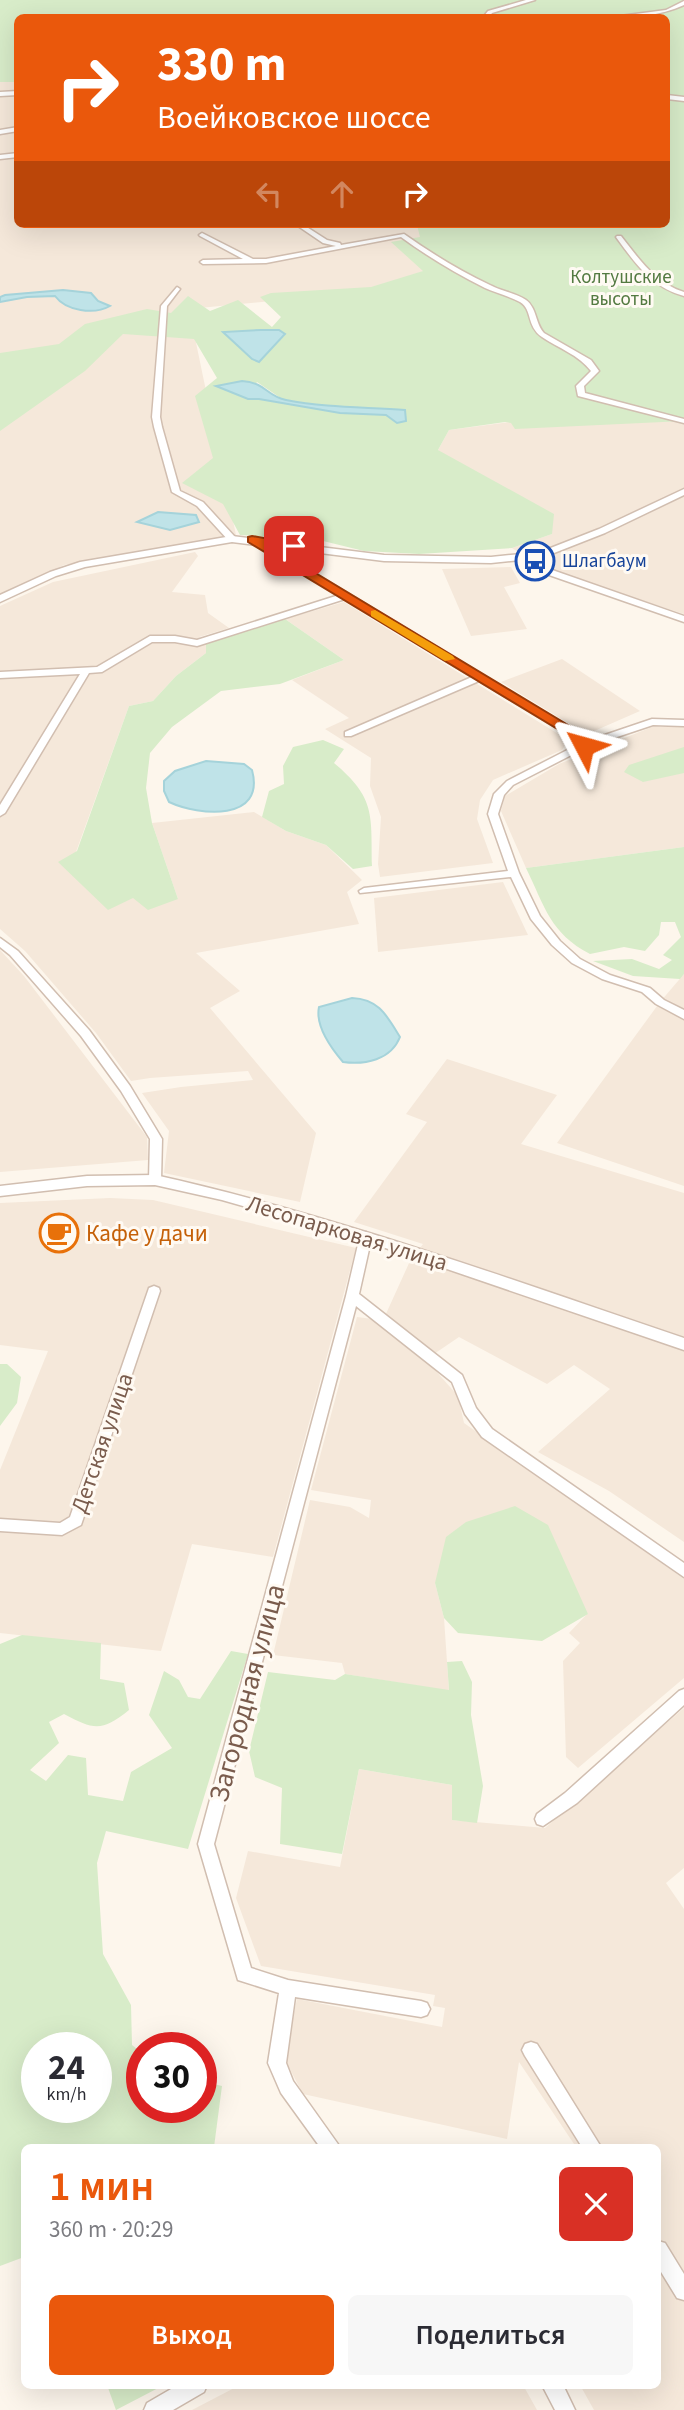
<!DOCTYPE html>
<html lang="ru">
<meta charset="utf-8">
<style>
body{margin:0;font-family:"Source Sans 3",sans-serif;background:#f7f7f7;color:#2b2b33;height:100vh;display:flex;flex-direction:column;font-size:26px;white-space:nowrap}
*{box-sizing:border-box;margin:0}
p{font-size:23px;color:#7c7c81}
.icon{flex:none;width:38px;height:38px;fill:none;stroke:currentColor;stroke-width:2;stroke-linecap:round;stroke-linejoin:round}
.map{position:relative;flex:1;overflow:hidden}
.panel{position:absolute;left:21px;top:2144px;width:640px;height:245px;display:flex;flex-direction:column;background:#fff;border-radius:10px;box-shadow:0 7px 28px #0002}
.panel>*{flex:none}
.guide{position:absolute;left:14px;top:14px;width:656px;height:214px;border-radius:10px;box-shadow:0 7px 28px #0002;background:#ea580c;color:#fff;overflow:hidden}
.speed{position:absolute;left:21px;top:2032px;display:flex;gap:14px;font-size:35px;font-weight:700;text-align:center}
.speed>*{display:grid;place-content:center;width:91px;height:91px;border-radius:50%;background:#fff;box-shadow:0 7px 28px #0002;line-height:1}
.speed small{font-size:18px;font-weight:400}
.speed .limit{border:10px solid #d22;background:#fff;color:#111}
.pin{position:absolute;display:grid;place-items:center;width:60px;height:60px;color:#fff;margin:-30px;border-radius:14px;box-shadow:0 4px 10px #0006}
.me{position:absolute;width:77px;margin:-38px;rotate:309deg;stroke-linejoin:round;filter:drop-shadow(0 0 5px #0008)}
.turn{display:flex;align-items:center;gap:24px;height:147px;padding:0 28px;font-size:32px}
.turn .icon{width:91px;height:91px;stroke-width:2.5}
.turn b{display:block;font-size:49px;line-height:60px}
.lanes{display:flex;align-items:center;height:66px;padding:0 28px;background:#0003;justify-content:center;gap:35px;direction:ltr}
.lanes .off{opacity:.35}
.round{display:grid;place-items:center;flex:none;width:74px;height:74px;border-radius:10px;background:#f7f7f7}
.head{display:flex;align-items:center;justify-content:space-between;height:119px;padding:0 28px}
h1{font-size:42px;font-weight:600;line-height:52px;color:#ea580c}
.button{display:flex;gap:14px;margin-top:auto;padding:14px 28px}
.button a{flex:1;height:80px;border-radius:10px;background:#ea580c;color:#fff;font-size:28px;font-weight:600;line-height:80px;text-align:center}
.button a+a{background:#f7f7f7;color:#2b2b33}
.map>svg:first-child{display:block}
.residential{fill:#f5e8da}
.green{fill:#d8ecc9;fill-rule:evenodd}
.water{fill:#bfe3e8;stroke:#a5d3da;stroke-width:2}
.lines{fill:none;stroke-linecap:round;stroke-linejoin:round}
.minor-casing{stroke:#d1beb0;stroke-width:3}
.tertiary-casing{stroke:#d1beb0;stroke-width:3}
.minor{fill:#fff;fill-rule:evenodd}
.tertiary{fill:#fff;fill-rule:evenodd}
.route{fill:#ea580c;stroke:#983908;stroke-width:2}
.slow{fill:#f59e0b}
.labels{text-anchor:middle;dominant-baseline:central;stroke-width:6;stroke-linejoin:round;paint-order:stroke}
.far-park-label{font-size:19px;fill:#537a41;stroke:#fffaf3}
.far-transit-label{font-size:19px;fill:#164399;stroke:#fffaf3;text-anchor:start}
.food-label{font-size:23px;fill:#c56008;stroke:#fffaf3;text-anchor:start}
.street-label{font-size:23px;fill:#7a5c4d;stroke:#fffaf3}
.near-street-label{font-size:28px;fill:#7a5c4d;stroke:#fffaf3}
</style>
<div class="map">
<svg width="684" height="2410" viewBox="0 0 684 2410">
<rect width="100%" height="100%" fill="#fdf6ec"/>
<path class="residential" d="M17 79 18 224H420L424 271 364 292 189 309 236 535 64 565 0 596V80Z
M684 421V614L542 568 512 548 552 534 438 450 449 430 510 422 591 423Z
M195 552 198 556 172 592 205 595 208 613 229 628 199 637 206 643V653L176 676 153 701 129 706 76 852 134 898 178 899 152 823 254 812 286 831 326 845 362 880 347 892 359 924 196 953 240 991 210 1008 316 1133 300 1202 164 1173 169 1131 142 1093 181 1087 253 1080 248 1071 150 1078 131 1081 96 1033 25 951 0 929V606L53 582Z
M511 567 520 583 504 587 527 629 471 636 442 569Z
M344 602 560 735 566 744 562 750 493 780 480 800 477 819 493 863 380 877 378 864 381 817 370 786 371 758 325 729 349 718 292 680 344 660 285 619Z
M562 659 640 711 592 732 581 731 501 682Z
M652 727H684V847L526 868 501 811 505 796 559 764Z
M503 882 528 935 378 952 374 898Z
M0 950 24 976 147 1137 148 1160 0 1172Z
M684 974V1186L557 1143 660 1002Z
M447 1059 557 1095 521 1144 684 1193V1542L609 1491 538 1452 610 1389 574 1365 547 1384 459 1337 434 1354 385 1316 410 1261 423 1244 354 1222 427 1122 406 1114Z
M110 1198 153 1200 356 1248 273 1557 192 1544 161 1651 0 1633V1470L48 1351 0 1345V1203Z
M357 1317 373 1319 435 1370 458 1396 464 1423 684 1579V1678L578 1768 566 1757 563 1661 580 1643 569 1633 588 1613 435 1583 444 1618 449 1691 345 1674 342 1663 273 1655 310 1500 350 1507 369 1518 371 1500 311 1490Z
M684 1708V1868L666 1883 684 1909V2410H594L580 2385H658V2147H576L519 2062 507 2139 303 2094 284 2058 297 1999 442 2027 445 2008 433 2006 435 1995 261 1966 236 1898 248 1851 340 1867 359 1769 452 1785V1820L545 1828Z
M240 2385H523L537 2410H192Z"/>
<path class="green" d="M0 0H684V421L515 429 511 423 505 422 449 430 438 450 554 514 552 534 512 548 419 554 364 551 319 540 240 535 223 504 182 483 213 458 195 396 217 378 194 339 123 334 85 371 0 431V353L59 344 85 324 147 309 171 313 188 296 210 311 238 300 272 327 281 317 260 297 271 293 371 287 423 271 391 242 420 237 417 225 409 224H667V18H18L17 82H0ZM261 330H279L285 335 259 362 224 332ZM257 382 282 399 342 409 405 410 406 420 386 415 340 413 259 399H248Z
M285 619 344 660 280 684 221 691 172 727 150 753 146 788 152 823 178 899 148 910 133 898 108 910 58 862 77 851 129 706 153 701 176 676 206 653V643Z
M323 740 344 749 334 763C376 798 371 815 372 866L353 869 326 845 286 831 262 817 269 791 284 784 283 766 293 747Z
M684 747V773L643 782 624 772 629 765Z
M684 847V974L680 979 633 976 593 961 632 959 659 969 672 960 663 955 681 937 675 922H661L659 935 645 951 624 947 590 954C550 933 545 907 526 868Z
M0 1364H7L21 1377 17 1403 0 1426Z
M515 1506 548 1525 588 1614 542 1641 458 1633 444 1618 435 1583 446 1537 466 1522Z
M22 1635 101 1643 100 1679 124 1683 129 1710C102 1732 94 1730 64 1714L49 1722 59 1743 30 1770 46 1781 68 1755 86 1758 88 1795 123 1801 131 1772 172 1748 149 1715 164 1671 179 1680 188 1697 200 1699 231 1651 248 1654 188 1849 106 1831 97 1863 103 1954 131 2005 132 2045 142 2053V2107H201V2081L222 2086 214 2147H24V2257L0 2266V1644ZM37 2048H96V2107H37Z
M462 1661 472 1682 471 1715 483 1786 477 1823 452 1820V1785L359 1769 342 1854 280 1844 282 1788 255 1777 249 1751 268 1672 335 1680 345 1674 449 1690 447 1662Z
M107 2385H164L116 2410Z"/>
<path class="water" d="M63 290 91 293 98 301 110 306C94 315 66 311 55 296L27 297 0 302V297L5 295Z
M261 330H279L285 334 259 362 252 359 223 332Z
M242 381C267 383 266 396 286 400 326 408 365 407 405 410L406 421 397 423 386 415 340 413 259 399H248L216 386Z
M158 512 196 515 199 522 170 530 137 522Z
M206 761 244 764 252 770C266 822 199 816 169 802L164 791V781L175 771Z
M352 998C379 999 387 1016 400 1037 391 1060 365 1065 343 1062 331 1048 315 1026 319 1007Z"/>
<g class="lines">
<defs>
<path id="minor" d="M526 0H535L492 13 489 17 484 16 488 11Z
M684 1V5C660 16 632 18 605 18L666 10Z
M18 91V95L0 96V92Z
M667 95 684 97V101L667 99Z
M18 127V131L0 134V130Z
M18 153V157L0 159V155Z
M295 224H302L327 240 340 243 341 245 404 234C431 253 460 271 490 285 501 291 516 293 526 300 537 308 535 323 544 333L591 360 599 371 584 386 585 393 684 419V423L578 396 576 386 591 371C579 355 558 348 542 337 526 326 533 310 520 302 509 296 496 293 485 288 455 273 427 256 401 237L266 263 203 264 200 262 203 260 243 259 200 236 199 235 202 233 253 259H266L336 246 323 243Z
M617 236H621C639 259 655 283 684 292V296C651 287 635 263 616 237Z
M177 287 180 289 167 306 160 417 162 427 180 491 203 502 235 537V541H229L197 506 172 492 154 427 152 417 161 306Z
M249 537H255L585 737 587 741 652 719 684 720V726L653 725 587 747 513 785 504 795 498 814 519 873 540 916 560 941 580 959 610 975 650 988 664 1000 684 1010V1019L656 1004 642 992 602 979 572 963 552 945 531 919 511 877 360 893 359 891 364 888 508 871 488 814 494 794 507 781 579 744 578 741 479 681 351 736H345V732L472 677 345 599 197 646 175 642H152L102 672 89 673 5 813 0 816V805L80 674 0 678V672L97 667 150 636H175L197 640 339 595 249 541Z
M521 554 535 564 684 616V622L529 568 517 557Z
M0 938 18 951 89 1030 130 1086 162 1139 161 1180 159 1183H151L149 1180 150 1139 121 1091 81 1036 10 955 0 947Z
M366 1232 372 1236 359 1294 462 1375 476 1408 492 1429 684 1563V1577L482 1437 465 1414 452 1382 356 1306 214 1844 251 1968 288 1980 421 2001 427 2003 430 2009 427 2015 421 2017 295 1997 286 2063 293 2081 340 2147H320L281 2093 268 2063 279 1993 238 1980 198 1844 346 1296 360 1236Z
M154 1286 159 1288 160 1291 81 1525 62 1535 0 1531V1519L60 1523 70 1517 148 1291 149 1288Z
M684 1689V1705L577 1803 543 1826 537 1824 535 1819 537 1814 565 1793 679 1691Z
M531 2042 537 2044 601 2147H582L525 2056 522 2050 525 2044Z
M658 2241 665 2243 684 2274V2300L677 2298 658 2267Z
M178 2385H207L204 2392 173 2410H144L147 2403Z
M542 2385H563L575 2410H555Z"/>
<path id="tertiary" d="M684 489V495L605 533 554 553 521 560 491 563 384 561 232 542 85 567 56 576 0 602V595L50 572 80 562 232 536 384 555 491 557 521 554 548 549 599 529Z
M155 1175C335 1215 509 1279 684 1338V1350L362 1240 222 1200 155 1185 87 1186 0 1196V1186L87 1176Z"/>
</defs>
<use href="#minor" class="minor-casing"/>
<use href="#tertiary" class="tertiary-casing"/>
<use href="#minor" class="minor"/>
<use href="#tertiary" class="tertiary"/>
</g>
<path class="route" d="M252 536 298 544V548L294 549 269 545 578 731 587 737 591 746 589 748H580L577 741 569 736 248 542V537Z"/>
<path class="slow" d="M375 610 453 656 455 659 445 661 371 616V611Z"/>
<defs>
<symbol id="bus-ring" viewBox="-11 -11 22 22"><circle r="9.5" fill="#fffaf3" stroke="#1a4fb4" stroke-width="1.5"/><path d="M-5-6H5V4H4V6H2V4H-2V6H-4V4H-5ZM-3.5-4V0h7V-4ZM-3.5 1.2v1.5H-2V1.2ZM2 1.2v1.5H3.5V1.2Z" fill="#1a4fb4"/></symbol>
<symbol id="cafe-ring" viewBox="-11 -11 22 22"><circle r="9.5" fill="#fffaf3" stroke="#e8710a" stroke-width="1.5"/><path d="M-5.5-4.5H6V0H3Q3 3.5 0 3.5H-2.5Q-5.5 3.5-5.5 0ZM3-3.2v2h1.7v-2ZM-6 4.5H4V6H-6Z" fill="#e8710a"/></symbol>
</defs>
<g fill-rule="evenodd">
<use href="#bus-ring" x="513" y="539" width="44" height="44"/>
<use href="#cafe-ring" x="37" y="1211" width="44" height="44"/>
</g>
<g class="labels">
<g class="far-park-label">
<text x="621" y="277">Колтушские<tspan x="621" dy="22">высоты</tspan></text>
</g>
<g class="far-transit-label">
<text x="562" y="561">Шлагбаум</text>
</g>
<g class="food-label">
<text x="86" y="1233">Кафе у дачи</text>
</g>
<g class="street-label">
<text transform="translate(347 1233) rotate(17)">Лесопарковая улица</text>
<text transform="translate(102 1443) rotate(-71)">Детская улица</text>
</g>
<g class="near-street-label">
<text transform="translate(247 1693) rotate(-75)">Загородная улица</text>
</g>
</g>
</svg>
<div class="speed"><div>24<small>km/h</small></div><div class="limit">30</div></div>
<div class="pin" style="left:294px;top:546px;background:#d93025"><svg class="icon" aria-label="arrive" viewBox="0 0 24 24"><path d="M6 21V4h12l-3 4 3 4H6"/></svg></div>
<svg class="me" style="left:584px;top:746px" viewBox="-20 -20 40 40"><path d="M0-17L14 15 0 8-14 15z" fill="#ea580c" stroke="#fff" stroke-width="4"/></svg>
<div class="guide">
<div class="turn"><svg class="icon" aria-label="right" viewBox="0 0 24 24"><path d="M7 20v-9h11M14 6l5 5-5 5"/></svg><div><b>330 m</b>Воейковское шоссе</div></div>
<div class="lanes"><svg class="icon off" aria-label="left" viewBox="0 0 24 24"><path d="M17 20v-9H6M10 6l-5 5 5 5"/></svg><svg class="icon off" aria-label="ahead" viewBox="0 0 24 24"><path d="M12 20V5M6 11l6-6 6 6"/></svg><svg class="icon" aria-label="right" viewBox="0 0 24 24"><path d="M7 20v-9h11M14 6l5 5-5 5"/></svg></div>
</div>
<section class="panel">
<div class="head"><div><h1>1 мин</h1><p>360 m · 20:29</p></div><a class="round" style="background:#d93025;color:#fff"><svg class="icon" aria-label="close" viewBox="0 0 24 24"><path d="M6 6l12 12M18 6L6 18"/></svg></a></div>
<div class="button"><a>Выход</a><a>Поделиться</a></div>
</section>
</div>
